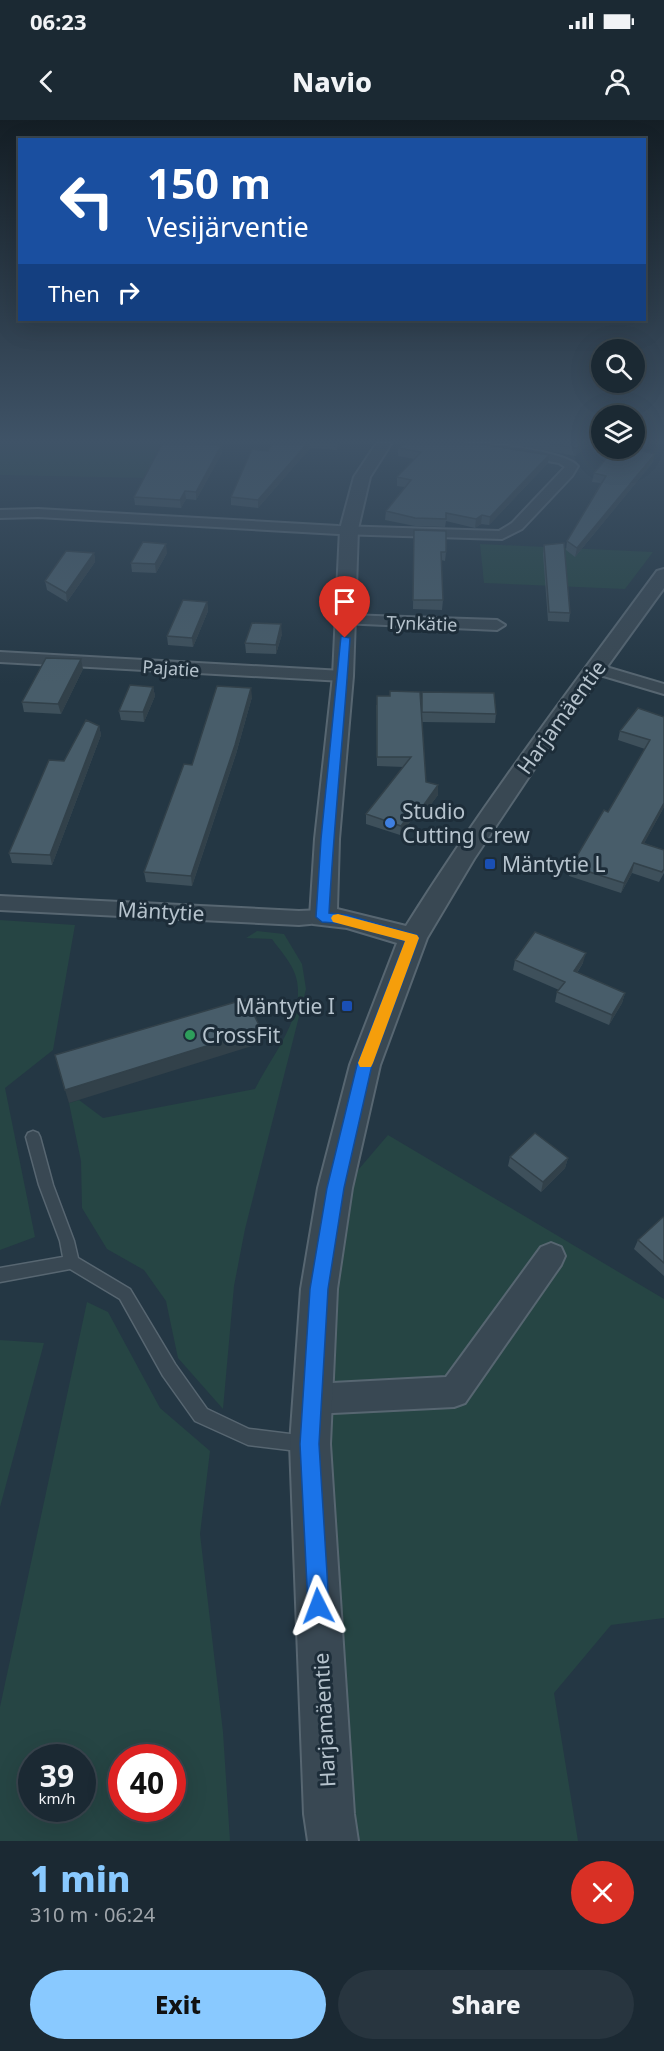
<!DOCTYPE html>
<meta charset="utf-8">
<style>
body{margin:0;font-family:"Noto Sans",sans-serif;background:#28353f;color:#f1f3f6;height:100vh;display:flex;flex-direction:column;font-size:22px;white-space:nowrap}
*{box-sizing:border-box;margin:0}
p{font-size:20px;color:#a0a6ac}
.icon{flex:none;width:33px;height:33px;fill:none;stroke:currentColor;stroke-width:2;stroke-linecap:round;stroke-linejoin:round}
.map{position:relative;height:1721px;overflow:hidden}
.side{display:flex;flex-direction:column;background:#1b2933;flex:1}
.side>*{flex:none}
.guide{position:absolute;left:18px;top:18px;width:628px;height:183px;border-radius:0px;box-shadow:0 6px 24px #0002,0 0 0 2px #39454e;background:#1a4fa0;color:#fff;overflow:hidden}
.fabs{position:absolute;left:591px;top:219px;display:grid;gap:12px}
.fabs a{display:grid;place-items:center;width:54px;height:54px;border-radius:50%;background:#1b2933;box-shadow:0 6px 24px #0002,0 0 0 2px #39454e;font-size:30px}
.speed{position:absolute;left:18px;top:1624px;display:flex;gap:12px;font-size:30px;font-weight:700;text-align:center}
.speed>*{display:grid;place-content:center;width:78px;height:78px;border-radius:50%;background:#1b2933;box-shadow:0 6px 24px #0002,0 0 0 2px #39454e;line-height:1}
.speed small{font-size:15px;font-weight:400}
.speed .limit{border:9px solid #d22;background:#fff;color:#111}
.pin{position:absolute;display:grid;place-items:center;width:51px;height:51px;color:#fff;margin:-62px -26px;border-radius:50% 50% 50% 0;rotate:-45deg;box-shadow:0 0 6px #0007}
.pin .icon{rotate:45deg}
.me{position:absolute;width:66px;margin:-33px;rotate:357deg;stroke-linejoin:round;filter:drop-shadow(0 0 4px #0008)}
.turn{display:flex;align-items:center;gap:21px;height:126px;padding:0 30px;font-size:27px}
.turn .icon{width:78px;height:78px;stroke-width:2.5}
.turn b{display:block;font-size:42px;line-height:51px}
.then{display:flex;align-items:center;height:57px;padding:0 30px;background:#0003;gap:12px;font-size:22px}
.round{display:grid;place-items:center;flex:none;width:63px;height:63px;border-radius:32px;background:#28353f}
.headline{display:flex;align-items:center;justify-content:space-between;height:102px;padding:0 30px}
h1{font-size:36px;font-weight:800;line-height:45px;color:#89c9ff}
.cta{display:flex;gap:12px;margin-top:auto;padding:12px 30px}
.cta a{flex:1;height:69px;border-radius:36px;background:#89c9ff;color:#111;font-size:24px;font-weight:800;line-height:69px;text-align:center}
.cta a+a{background:#28353f;color:#f1f3f6}
.status{display:flex;justify-content:space-between;align-items:center;height:42px;padding:0 30px;background:#1b2933;direction:ltr}
.status svg{height:16px;fill:currentColor}
header{display:flex;justify-content:space-between;align-items:center;height:78px;padding:0 30px;background:#1b2933;font-size:27px;font-weight:800}
.map>svg:first-child{display:block}
.green{fill:#264544;fill-rule:evenodd}
.lines{fill:none;stroke-linecap:round;stroke-linejoin:round}
.service-casing{stroke:#576671;stroke-width:3}
.minor-casing{stroke:#576671;stroke-width:4}
.tertiary-casing{stroke:#576671;stroke-width:4}
.service{fill:#394853;fill-rule:evenodd}
.minor{fill:#394853;fill-rule:evenodd}
.tertiary{fill:#394853;fill-rule:evenodd}
.wall{fill:#3e505b}
.shaded-wall{fill:#32414a}
.building{fill:#485d6a;stroke:#32414a;stroke-width:1.5}
.route{fill:#1a73e8;stroke:#114b97;stroke-width:1.5}
.slow{fill:#f59e0b}
.shop-dot{fill:#3f7fe0;stroke:#1d2d39;stroke-width:2}
.transit-dot{fill:#1a4fb4;stroke:#1d2d39;stroke-width:2}
.leisure-dot{fill:#2e9e5b;stroke:#1d2d39;stroke-width:2}
.labels{text-anchor:middle;dominant-baseline:central;stroke-width:6;stroke-linejoin:round;paint-order:stroke}
.far-street-label{font-size:18px;fill:#b6c3cd;stroke:#1d2d39}
.street-label{font-size:21px;fill:#b6c3cd;stroke:#1d2d39}
.poi-label{font-size:21px;fill:#b6c3cd;stroke:#1d2d39;text-anchor:start}
</style>
<div class="status"><b>06:23</b><svg viewBox="0 0 49 12"><path d="M0 12V9h3v3zM5 12V6h3v6zM10 12V3h3v9zM15 12V0h3v12zM26 1h20v11H26zM47 4h2v5h-2z"/></svg></div>
<header><svg class="icon" aria-label="back" viewBox="0 0 24 24"><path d="M15 5l-7 7 7 7"/></svg>Navio<svg class="icon" aria-label="person" viewBox="0 0 24 24"><circle cx="12" cy="8" r="4"/><path d="M4 21q1-7 8-7t8 7"/></svg></header>
<div class="map">
<svg width="664" height="1721" viewBox="0 0 664 1721">
<rect width="100%" height="100%" fill="#243744"/>
<path class="green" d="M0 324H160L146 358 0 355Z
M480 424 653 432 625 469 484 463Z
M0 800 75 805 53 930 5 968 35 1117 0 1130Z
M257 811 284 814 302 844 306 869 245 1109 234 1166 223 1289 178 1238 166 1181 144 1150 107 1129 82 1088 81 1041 69 983 79 980 103 998 255 969C271 936 309 893 295 854 291 842 279 829 272 819L246 818Z
M388 1015 664 1179V1498L611 1505 554 1573 578 1721H333L310 1324 341 1070Z
M87 1182 108 1192 160 1288 210 1331 200 1414 223 1612 230 1721H0V1587ZM32 1638H82V1689H32ZM122 1638H172V1689H122Z
M0 1220 44 1223 0 1387Z"/>
<g class="lines">
<defs>
<path id="service" d="M33 1011 38 1013 40 1017 53 1065 74 1121 78 1138 130 1169 175 1244 207 1289 249 1309 306 1316 312 1318 314 1324 312 1330 306 1332 248 1325 195 1301 163 1256 120 1179 70 1149 0 1162V1148L63 1137 60 1121 39 1065 26 1017 28 1013Z"/>
<path id="minor" d="M467 324C488 322 565 331 578 346L572 356 522 409 502 419 338 414 38 397 0 398V390L38 389 338 406 499 411 512 403 565 347 559 343 473 328Z
M346 495 497 500 505 505 497 510 341 503 338 500Z
M0 532 343 551 351 556 343 561 0 542Z
M596 544 664 564V574L590 552 588 549 590 546Z
M0 776 299 791 323 790 331 792 334 797 331 802 299 805 0 790Z
M551 1123 561 1127 565 1136 561 1145 465 1283 454 1287 313 1294 302 1290 298 1279 302 1268 313 1264 446 1257 541 1127Z"/>
<path id="tertiary" d="M376 324H391L370 357 358 409 353 556 339 719 337 789 406 806C483 683 571 568 657 451L664 449V468L546 631 474 739 427 818 380 945 352 1068 337 1169 330 1324 354 1694 358 1721H308L304 1694 290 1324 301 1169 318 1068 350 945 397 823 347 808 313 804 310 797 315 719 333 556 340 409 354 357Z"/>
</defs>
<use href="#service" class="service-casing"/>
<use href="#minor" class="minor-casing"/>
<use href="#tertiary" class="tertiary-casing"/>
<use href="#service" class="service"/>
<use href="#minor" class="minor"/>
<use href="#tertiary" class="tertiary"/>
</g>
<path class="wall" d="M162 324H212V325L221 326 222 333 196 380 186 379 181 388 135 385 134 377Z
M272 324H341L337 330 310 328 258 388 231 385V377L268 331Z
M497 324H589L576 336 508 324Z
M398 328 548 343 489 405 481 404 475 408 446 401 445 407 415 406 385 400 386 391 405 367 397 366V357L415 339 398 336Z
M653 342 575 437 566 430 567 421 601 363 592 362 594 353Z
M414 410 446 432 445 441 441 440 443 480 442 490 413 489Z
M544 425 570 493 569 502 548 501 543 434Z
M94 433 95 442 67 482 47 470 45 461Z
M167 433 156 453 132 452 131 443Z
M207 482 208 491 193 527 168 525 167 516Z
M282 514 276 534 246 533 245 523Z
M83 549 61 594 24 592 22 582Z
M153 567 155 576 144 602 121 600 119 591Z
M252 577 236 634 192 766 146 762 144 752 192 645Z
M376 585 496 594 495 603 422 602 426 662 438 675 422 696 416 694 400 715 366 704V694L404 647 377 646Z
M664 597V687L644 723 664 730V753L659 762 632 753 621 773 569 756 571 746 608 692 645 629 618 620 620 611Z
M99 606 101 615 52 745 12 743 9 733 64 641Z
M515 840 583 843 577 853 625 873 622 883 609 905 555 882 557 872 559 870 513 850Z
M510 1037 568 1038 565 1048 541 1072 508 1046Z
M664 1098V1156L634 1129 638 1120Z"/>
<path class="shaded-wall" d="M307 324H310V328L258 388V380Z
M337 324H341L337 330Z
M582 324H589L576 336 577 328Z
M221 326 222 333 196 380V372Z
M655 334 653 342 575 437 577 428Z
M549 335 548 343 489 405 490 397Z
M185 371 186 379 181 388 180 380Z
M482 395 481 404 475 408 476 399Z
M166 424 167 433 156 453 155 444Z
M94 433 95 442 67 482 66 473Z
M207 482 208 491 193 527 192 518Z
M281 504 282 514 276 534V525Z
M81 539 83 549 61 594 58 584Z
M153 567 155 576 144 602 143 592Z
M251 568 252 577 236 634 192 766 191 756Z
M99 606 101 615 52 745 50 735Z
M438 665V675L422 696 423 686Z
M664 683V687L639 733 642 723Z
M417 684 416 694 400 715 401 706Z
M634 743 632 753 621 773 624 763Z
M586 833 583 843 571 861 574 851Z
M625 873 622 883 609 905 612 895Z
M261 909 262 923 69 983 65 970Z
M568 1038 565 1048 541 1072 543 1062Z"/>
<path class="building" d="M162 324H209H208L221 326 196 372 185 371 180 380 134 377Z
M272 324H307L258 380 231 377 252 329 268 331Z
M404 324H481L549 335 490 397 482 395 476 399 446 393V399L415 398 386 391 411 360 397 357 421 332 398 328Z
M550 324H582L577 328Z
M615 328H629L655 334 577 428 567 421 606 356 594 353Z
M414 410 446 411V432H441L443 480H413Z
M143 422 166 424 155 444 131 443Z
M564 423 570 493 549 492 544 425Z
M66 431 94 433 66 473 45 461Z
M183 480 207 482 192 518 167 516Z
M252 503 281 504 276 525 245 523Z
M46 538 81 539 58 584 22 582Z
M130 565 153 567 143 592 119 591Z
M217 566 251 568 235 625 191 756 144 752 184 644 192 645Z
M390 571 420 572 426 662 438 665 423 686 417 684 401 706 366 694 411 637H377V576H390Z
M422 572 494 573 496 594 422 592Z
M638 588 664 597V683L642 723 664 730V749L662 752 634 743 624 763 571 746 604 690 608 692 650 620 620 611Z
M86 600 99 606 50 735 9 733 49 640 64 641Z
M535 812 586 833 574 851 625 873 612 895 557 872 565 862 515 840Z
M246 879 261 909 65 970 55 935Z
M535 1013 568 1038 543 1062 510 1037Z
M663 1097 664 1098V1143L638 1120Z"/>
<linearGradient id="sky" x2="0" y2="1"><stop stop-color="#141e25"/><stop offset="0.57" stop-color="#3f5367"/><stop offset="1" stop-color="#3f5367" stop-opacity="0"/></linearGradient>
<rect width="664" height="564" fill="url(#sky)"/>
<path class="route" d="M341 516 350 518C344 610 334 701 329 793L347 795 417 815 419 818 372 945 344 1068 328 1169 319 1324 329 1486 326 1493 318 1496 311 1493 308 1486 300 1324 310 1169 327 1068 357 945 405 821 347 804 322 802 316 797 321 719Z"/>
<path class="slow" d="M338 794 417 815 419 818 373 943 371 947H360L358 943 405 821 333 802 331 798 333 795Z"/>
<circle class="shop-dot" cx="390" cy="703" r="6"/>
<g class="transit-dot">
<rect x="484" y="738" width="12" height="12" rx="3"/>
<rect x="341" y="880" width="12" height="12" rx="3"/>
</g>
<circle class="leisure-dot" cx="190" cy="915" r="6"/>
<g class="labels">
<g class="far-street-label">
<text transform="translate(422 503) rotate(2)">Tynkätie</text>
<text transform="translate(171 548) rotate(4)">Pajatie</text>
</g>
<g class="street-label">
<text transform="translate(561 597) rotate(-54)">Harjamäentie</text>
<text transform="translate(161 791) rotate(3)">Mäntytie</text>
<text transform="translate(324 1600) rotate(-93)">Harjamäentie</text>
</g>
<g class="poi-label">
<text x="402" y="691">Studio<tspan x="402" dy="24">Cutting Crew</tspan></text>
<text x="502" y="744">Mäntytie L</text>
<text x="335" y="886" text-anchor="end">Mäntytie I</text>
<text x="202" y="915">CrossFit</text>
</g>
</g>
</svg>
<div class="fabs">
<a><svg class="icon" aria-label="search" viewBox="0 0 24 24"><circle cx="10" cy="10" r="6"/><path d="M15 15l6 6"/></svg></a>
<a><svg class="icon" aria-label="layers" viewBox="0 0 24 24"><path d="M12 4l9 5-9 5-9-5zM3 14l9 5 9-5"/></svg></a>
</div>
<div class="speed"><div>39<small>km/h</small></div><div class="limit">40</div></div>
<div class="pin" style="left:345px;top:518px;background:#d93025"><svg class="icon" aria-label="arrive" viewBox="0 0 24 24"><path d="M6 21V4h12l-3 4 3 4H6"/></svg></div>
<svg class="me" style="left:318px;top:1486px" viewBox="-20 -20 40 40"><path d="M0-17L14 15 0 8-14 15z" fill="#1a73e8" stroke="#fff" stroke-width="4"/></svg>
<div class="guide">
<div class="turn"><svg class="icon" aria-label="left" viewBox="0 0 24 24"><path d="M17 20v-9H6M10 6l-5 5 5 5"/></svg><div><b>150 m</b>Vesijärventie</div></div>
<div class="then">Then<svg class="icon" aria-label="right" viewBox="0 0 24 24"><path d="M7 20v-9h11M14 6l5 5-5 5"/></svg></div>
</div>
</div>
<section class="side">
<div class="headline"><div><h1>1 min</h1><p>310 m · 06:24</p></div><a class="round" style="background:#d93025;color:#fff"><svg class="icon" aria-label="close" viewBox="0 0 24 24"><path d="M6 6l12 12M18 6L6 18"/></svg></a></div>
<div class="cta"><a>Exit</a><a>Share</a></div>
</section>
